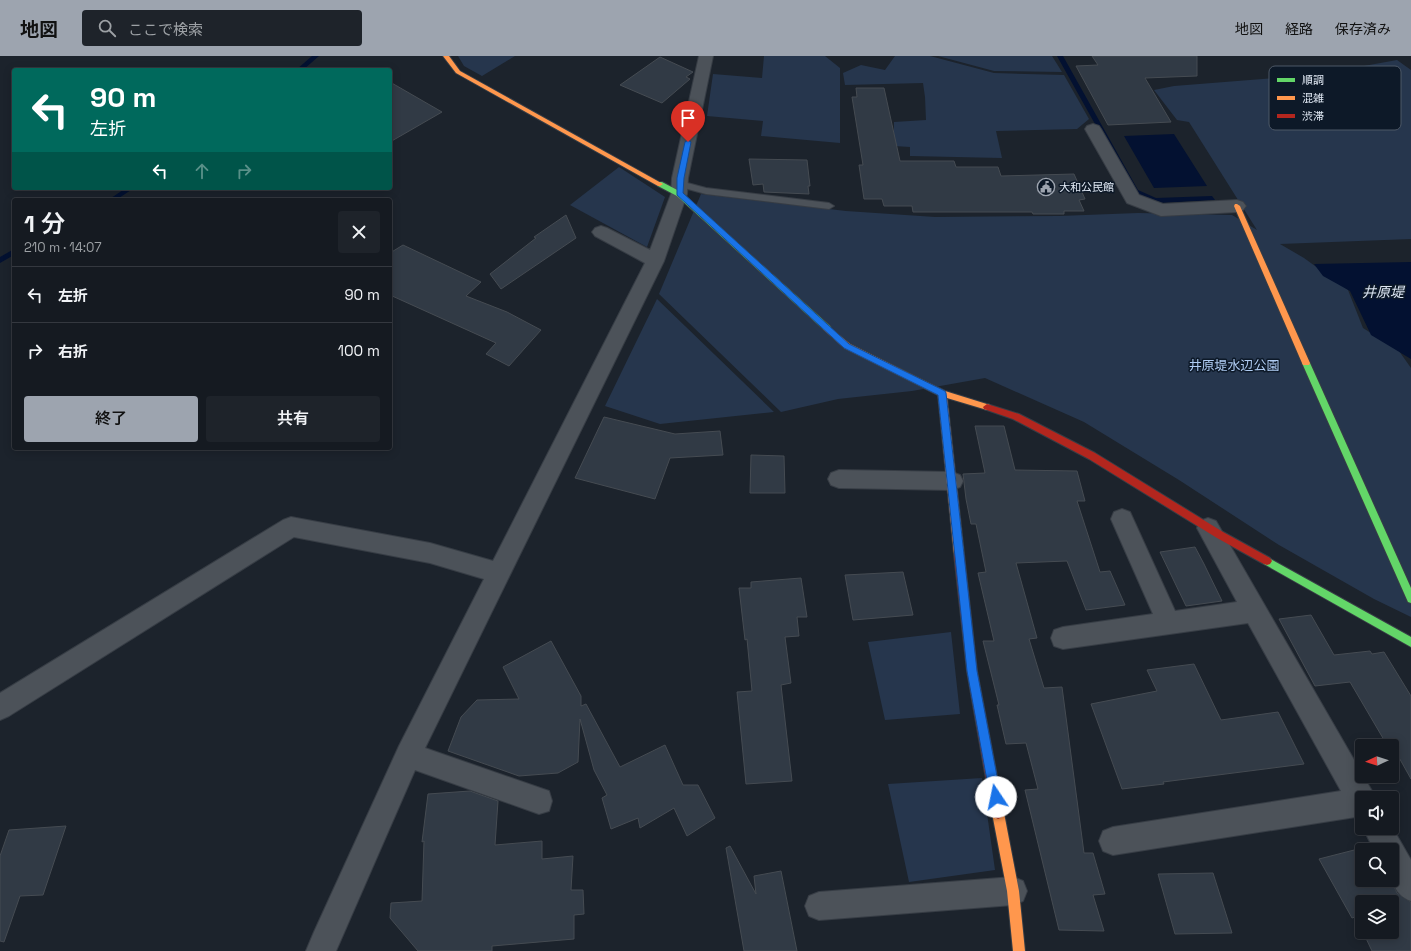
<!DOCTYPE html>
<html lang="ja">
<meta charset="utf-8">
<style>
body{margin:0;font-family:"Space Grotesk","Noto Sans JP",sans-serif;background:#1e232a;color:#f1f3f6;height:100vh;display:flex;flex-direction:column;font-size:15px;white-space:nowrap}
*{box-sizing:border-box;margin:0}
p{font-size:13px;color:#9da1a5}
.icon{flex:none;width:22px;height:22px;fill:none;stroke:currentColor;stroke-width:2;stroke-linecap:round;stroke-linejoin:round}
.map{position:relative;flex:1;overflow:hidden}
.drawer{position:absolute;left:12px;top:142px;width:380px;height:252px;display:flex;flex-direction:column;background:#151a21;border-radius:4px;box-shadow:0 2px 10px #0003,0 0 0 1px #34383f}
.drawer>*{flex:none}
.banner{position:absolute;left:12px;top:12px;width:380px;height:122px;border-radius:4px;box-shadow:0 2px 10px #0003,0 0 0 1px #34383f;background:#00695c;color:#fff;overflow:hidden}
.needle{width:26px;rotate:266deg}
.fabs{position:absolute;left:1355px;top:683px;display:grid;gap:8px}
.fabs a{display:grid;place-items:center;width:44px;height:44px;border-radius:4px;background:#151a21;box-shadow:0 2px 10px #0003,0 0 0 1px #34383f;font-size:20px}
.pin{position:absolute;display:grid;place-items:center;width:34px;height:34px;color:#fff;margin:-41px -17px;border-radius:50% 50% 50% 0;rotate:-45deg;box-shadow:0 0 4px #0007}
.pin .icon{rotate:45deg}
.me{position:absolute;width:44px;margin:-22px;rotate:349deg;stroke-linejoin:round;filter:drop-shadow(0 0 3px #0008)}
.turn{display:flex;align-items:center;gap:14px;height:84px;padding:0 12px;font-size:18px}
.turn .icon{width:52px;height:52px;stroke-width:2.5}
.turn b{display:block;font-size:28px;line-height:34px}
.lanes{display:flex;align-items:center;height:38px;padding:0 12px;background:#0003;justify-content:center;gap:20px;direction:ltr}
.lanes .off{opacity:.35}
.round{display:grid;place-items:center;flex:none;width:42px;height:42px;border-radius:4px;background:#1e232a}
.headline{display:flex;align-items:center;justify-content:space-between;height:68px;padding:0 12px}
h1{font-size:24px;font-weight:600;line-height:30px}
.cta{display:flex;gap:8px;margin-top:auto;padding:8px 12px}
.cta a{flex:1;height:46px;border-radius:4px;background:#9da4af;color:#111;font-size:16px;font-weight:600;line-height:46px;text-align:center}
.cta a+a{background:#1e232a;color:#f1f3f6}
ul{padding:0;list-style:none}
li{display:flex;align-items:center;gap:12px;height:56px;padding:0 12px;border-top:1px solid #34383f}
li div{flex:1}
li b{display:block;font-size:15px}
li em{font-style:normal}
header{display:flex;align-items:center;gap:24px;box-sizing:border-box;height:56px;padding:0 20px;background:#9da4af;color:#111}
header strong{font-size:19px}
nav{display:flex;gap:22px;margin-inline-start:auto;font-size:14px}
.search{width:280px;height:36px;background:#1e232a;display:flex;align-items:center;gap:10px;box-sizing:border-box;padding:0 14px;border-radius:4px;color:#9da1a5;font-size:15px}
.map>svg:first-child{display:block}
.green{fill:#26364d}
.water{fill:#031131}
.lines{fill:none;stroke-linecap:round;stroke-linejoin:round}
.stream{fill:#031131;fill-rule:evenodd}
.building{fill:#313a45;stroke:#454b52}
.lane-casing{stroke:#373d45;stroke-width:2}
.street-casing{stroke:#373d45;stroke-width:2}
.fast-casing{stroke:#373d45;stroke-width:2}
.slow-casing{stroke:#373d45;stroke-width:2}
.jam-casing{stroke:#373d45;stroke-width:2}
.lane{fill:#4c5259;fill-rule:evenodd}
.street{fill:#4c5259;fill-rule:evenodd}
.fast{fill:#63d668;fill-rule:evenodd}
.slow{fill:#ff974d;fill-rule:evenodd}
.jam{fill:#b3261e;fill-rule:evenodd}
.route{fill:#1a73e8;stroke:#114b97}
.labels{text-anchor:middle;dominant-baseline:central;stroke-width:3;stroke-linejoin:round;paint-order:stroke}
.far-poi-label{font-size:11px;fill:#e2eaf5;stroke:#0d1928;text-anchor:start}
.park-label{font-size:13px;fill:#b0cdf4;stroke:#0d1928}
.water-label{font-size:14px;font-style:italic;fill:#dce5f3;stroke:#0d1928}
.key{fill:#0d1928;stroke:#4d5866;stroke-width:1}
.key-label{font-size:11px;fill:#e2eaf5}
</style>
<header>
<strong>地図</strong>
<div class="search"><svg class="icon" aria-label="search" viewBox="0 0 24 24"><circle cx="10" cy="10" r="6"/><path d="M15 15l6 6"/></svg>ここで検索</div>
<nav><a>地図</a><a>経路</a><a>保存済み</a></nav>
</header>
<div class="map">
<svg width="1411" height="895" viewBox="0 0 1411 895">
<rect width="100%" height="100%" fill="#1c232c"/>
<path class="green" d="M458 0H515L482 20 464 10Z
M764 0H825L840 12V87L761 80 763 65 707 60 713 18 762 22Z
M895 0H930L994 17 1064 19 1089 63 1077 73 996 75 1002 102 910 100V91L894 90V66L926 64 925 41 923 27 845 29 843 17 861 9 885 14Z
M938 0H1052L1062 16 994 15Z
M1397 4 1411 14V183L1280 188 1304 202 1348 234 1363 272 1399 295 1411 312V561L1374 543 1279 489 1179 424 1084 366 985 322 912 335 838 343 781 356 659 238 701 138 846 155 935 161 1059 160 1138 157 1232 159 1257 174 1189 66 1177 64 1154 34 1174 30 1314 19Z
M619 111 665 141 647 191 570 149Z
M657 243 774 356 660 368 605 350Z
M951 576 960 658 885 664 868 586Z
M982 722 995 814 909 826 888 728Z"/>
<path class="water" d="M1057 0H1063L1138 134 1156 142 1212 140 1215 144 1158 147 1133 136Z
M1174 78 1207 130 1154 132 1124 80Z
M1411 206V303L1371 279 1350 235 1323 220 1314 208Z"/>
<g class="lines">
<path class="stream" d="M312 0H319L303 14H296Z
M126 132H134L116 144H108Z
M14 193V199L0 207V201Z"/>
</g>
<path class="building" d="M1092 0H1197V20L1145 22 1171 66 1108 69 1076 10 1098 9Z
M660 1 693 16 686 21 690 23 662 47 620 29Z
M390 26 442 56 390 86Z
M856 32H884L900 105H954L956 111H998L1001 120 1074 118 1085 143 1079 144 1084 155H1064V158H1033L1032 156H913L912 150H884L882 143H864L859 109H863L852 41H857Z
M749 103 807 104 810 130H808L809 138 764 136 763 128 753 129Z
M566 159 576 182 501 233 490 218 536 182 534 181Z
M403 189 481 226 466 240 507 256 541 274 509 310 486 298 496 287 390 239V197Z
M604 361 675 378 720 375 723 399 670 402 655 443 575 422Z
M975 370H1004L1015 414 1077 415 1085 445H1077L1100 516 1110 515 1125 549 1086 554 1067 505 1016 507 1037 582 1029 583 1044 632 1062 631 1084 797H1093L1105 838 1093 839 1104 875 1059 874 1025 734 1038 733 1026 687 1006 688 997 649H999L983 585H994L978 517 986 516 976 468H971L966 443 963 418 985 417Z
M751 399 784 400 785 437H750Z
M1195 491 1204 508 1222 545 1186 550 1160 496Z
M903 516 913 559 853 564 845 519Z
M801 522 807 561H797L799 580 785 581 791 627 781 629 792 725 746 728 737 636 752 635 747 583 745 584 739 532H751V526Z
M1311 559 1334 599 1370 595 1372 598 1384 596 1411 640V723L1392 689H1387L1350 626 1315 630 1279 563Z
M551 585 581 640V650L586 648 620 711 665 689 683 729H698L715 762 687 780 674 752 640 772 638 762 611 773 602 742 607 739 594 714 580 663 578 706 558 717 519 720 448 695 461 661 477 644 519 643 503 611Z
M1194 608 1221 664 1278 656 1304 708 1163 726 1164 728 1122 733 1091 648 1157 635 1147 614Z
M470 735 498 745 495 789 542 785V803L573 800 571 834H583L584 858 574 859V883L492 890V895H418L390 862 391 847 422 845 424 785 422 786 428 738Z
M66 770 43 839 20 840 4 886 0 885V800L9 774Z
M730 790 756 838 754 820 781 815 797 895H744L726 792Z
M1362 792V824H1391L1397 837 1411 846V895H1372L1363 876H1392V846H1362V875L1355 861 1352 862 1319 803Z
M1213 817 1232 877 1175 878 1158 818Z"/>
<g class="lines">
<defs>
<path id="lane" d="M680 125 706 132 829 147 834 150 829 153 706 138 677 130 675 128 677 126Z"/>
<path id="street" d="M699 0H713L688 122 687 138 664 205 425 692 549 735 552 745 549 755 539 758 415 714 336 895H306L314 876 399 690 484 523 430 507 294 481 9 660 0 664V637L283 464 291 461 430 487 493 505 645 207 595 180 592 176 595 172 601 170 607 172 650 194 671 138 672 122Z
M1093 68 1099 70 1101 73 1139 139 1163 148 1237 144 1243 146 1246 150 1243 154 1237 156 1161 160 1127 147 1085 73 1087 70Z
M839 414 952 416 960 419 963 425 960 431 952 434 839 432 831 429 828 423 831 417Z
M1122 453 1130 456 1175 555 1237 546 1197 472 1200 465 1208 462 1216 465 1372 735 1374 742H1362V760L1113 799 1103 795 1099 785 1103 775 1113 771 1341 735 1248 567 1063 593 1054 590 1051 582 1054 574 1063 571 1153 558 1111 463 1114 456Z
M1392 771 1411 804V845C1388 836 1392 816 1392 794H1374L1363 772Z
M1013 821 1023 825 1027 835 1023 845 1013 849 819 864 809 860 805 850 809 840 819 836Z"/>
<path id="fast" d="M658 126H662L681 136 830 270 831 272 830 274H824L677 140 658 130Z
M1306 304 1310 307 1411 532V547L1408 546 1302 307Z
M1267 501 1411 581V591L1264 508 1262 505 1264 502Z"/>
<path id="slow" d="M443 0H449L460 15 663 128 660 130H658L456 17Z
M1235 148H1237L1240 150 1310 307 1309 309H1303L1302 307 1234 150Z
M827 269 850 288 945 335 990 349 991 351 987 354 947 342 964 498 962 501 959 502 956 501 954 498 938 339 844 292 824 274 823 272Z
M998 751 1002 753 1004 757 1019 835 1025 895H1013L1007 835 992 757 994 753Z"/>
<path id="jam" d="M987 348 1019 358 1095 397 1223 476 1270 502 1272 505 1270 508 1267 509 1264 508 1217 482 1089 403 1013 363 984 353 983 351Z
M959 494 962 495 964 498 977 615 1004 757 1002 761 998 763 994 761 992 757 967 615 954 498 956 495Z"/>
</defs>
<use href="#lane" class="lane-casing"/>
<use href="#street" class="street-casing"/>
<use href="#fast" class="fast-casing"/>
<use href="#slow" class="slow-casing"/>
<use href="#jam" class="jam-casing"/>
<use href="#lane" class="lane"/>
<use href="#street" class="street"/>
<use href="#fast" class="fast"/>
<use href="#slow" class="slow"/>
<use href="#jam" class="jam"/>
</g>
<path class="route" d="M688 84 691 86 684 122 683 137 849 288 945 335 946 337 977 615 1001 741 1000 745 996 746 992 745 990 741 967 615 938 339 844 292 677 139V122L685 86Z"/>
<defs>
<symbol id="civic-ring" viewBox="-11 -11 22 22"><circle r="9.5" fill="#0d1928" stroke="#9da4af" stroke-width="1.5"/><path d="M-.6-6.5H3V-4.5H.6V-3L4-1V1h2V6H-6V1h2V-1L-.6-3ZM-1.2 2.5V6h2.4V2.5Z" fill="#9da4af"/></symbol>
</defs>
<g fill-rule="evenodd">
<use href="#civic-ring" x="1036" y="121" width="20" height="20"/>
</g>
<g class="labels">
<g class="far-poi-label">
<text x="1059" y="131">大和公民館</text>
</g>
<g class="park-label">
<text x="1234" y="309">井原堤水辺公園</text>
</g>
<g class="water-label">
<text x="1383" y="236">井原堤</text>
</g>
</g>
<rect x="1269" y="10" width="132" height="64" rx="6" class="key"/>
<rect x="1277" y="22" width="18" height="4" fill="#63d668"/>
<rect x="1277" y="40" width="18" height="4" fill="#ff974d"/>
<rect x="1277" y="58" width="18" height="4" fill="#b3261e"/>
<g class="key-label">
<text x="1302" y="28">順調</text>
<text x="1302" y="46">混雑</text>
<text x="1302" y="64">渋滞</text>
</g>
</svg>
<div class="fabs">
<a><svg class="needle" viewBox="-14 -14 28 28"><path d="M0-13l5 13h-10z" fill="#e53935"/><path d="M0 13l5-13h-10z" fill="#9da1a5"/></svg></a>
<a><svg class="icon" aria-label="sound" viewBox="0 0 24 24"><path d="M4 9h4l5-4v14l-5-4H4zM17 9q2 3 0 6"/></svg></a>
<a><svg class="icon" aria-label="search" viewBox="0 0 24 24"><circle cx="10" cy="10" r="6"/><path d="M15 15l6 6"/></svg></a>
<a><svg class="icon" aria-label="layers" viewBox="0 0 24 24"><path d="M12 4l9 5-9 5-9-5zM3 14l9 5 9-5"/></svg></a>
</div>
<div class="pin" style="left:688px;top:86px;background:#d93025"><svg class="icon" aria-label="arrive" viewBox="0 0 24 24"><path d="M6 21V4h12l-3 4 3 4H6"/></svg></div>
<svg class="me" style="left:996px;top:741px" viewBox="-20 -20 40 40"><circle r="19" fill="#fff"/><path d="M0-13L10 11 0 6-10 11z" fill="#1a73e8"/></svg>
<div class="banner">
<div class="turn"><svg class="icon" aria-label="left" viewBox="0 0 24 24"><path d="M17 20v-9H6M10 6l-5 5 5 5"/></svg><div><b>90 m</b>左折</div></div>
<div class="lanes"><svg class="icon" aria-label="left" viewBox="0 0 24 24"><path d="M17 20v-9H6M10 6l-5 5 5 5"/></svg><svg class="icon off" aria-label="ahead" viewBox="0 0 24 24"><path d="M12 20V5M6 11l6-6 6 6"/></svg><svg class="icon off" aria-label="right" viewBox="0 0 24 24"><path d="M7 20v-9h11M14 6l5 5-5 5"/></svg></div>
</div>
<section class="drawer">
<div class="headline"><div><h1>1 分</h1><p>210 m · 14:07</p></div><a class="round"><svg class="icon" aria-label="close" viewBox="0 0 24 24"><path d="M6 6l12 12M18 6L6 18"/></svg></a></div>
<ul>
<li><svg class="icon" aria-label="left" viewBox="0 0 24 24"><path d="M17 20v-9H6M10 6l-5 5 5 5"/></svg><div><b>左折</b></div><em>90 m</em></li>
<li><svg class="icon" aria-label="right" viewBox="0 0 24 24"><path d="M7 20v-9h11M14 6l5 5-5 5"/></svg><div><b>右折</b></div><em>100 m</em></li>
</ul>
<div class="cta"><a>終了</a><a>共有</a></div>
</section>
</div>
